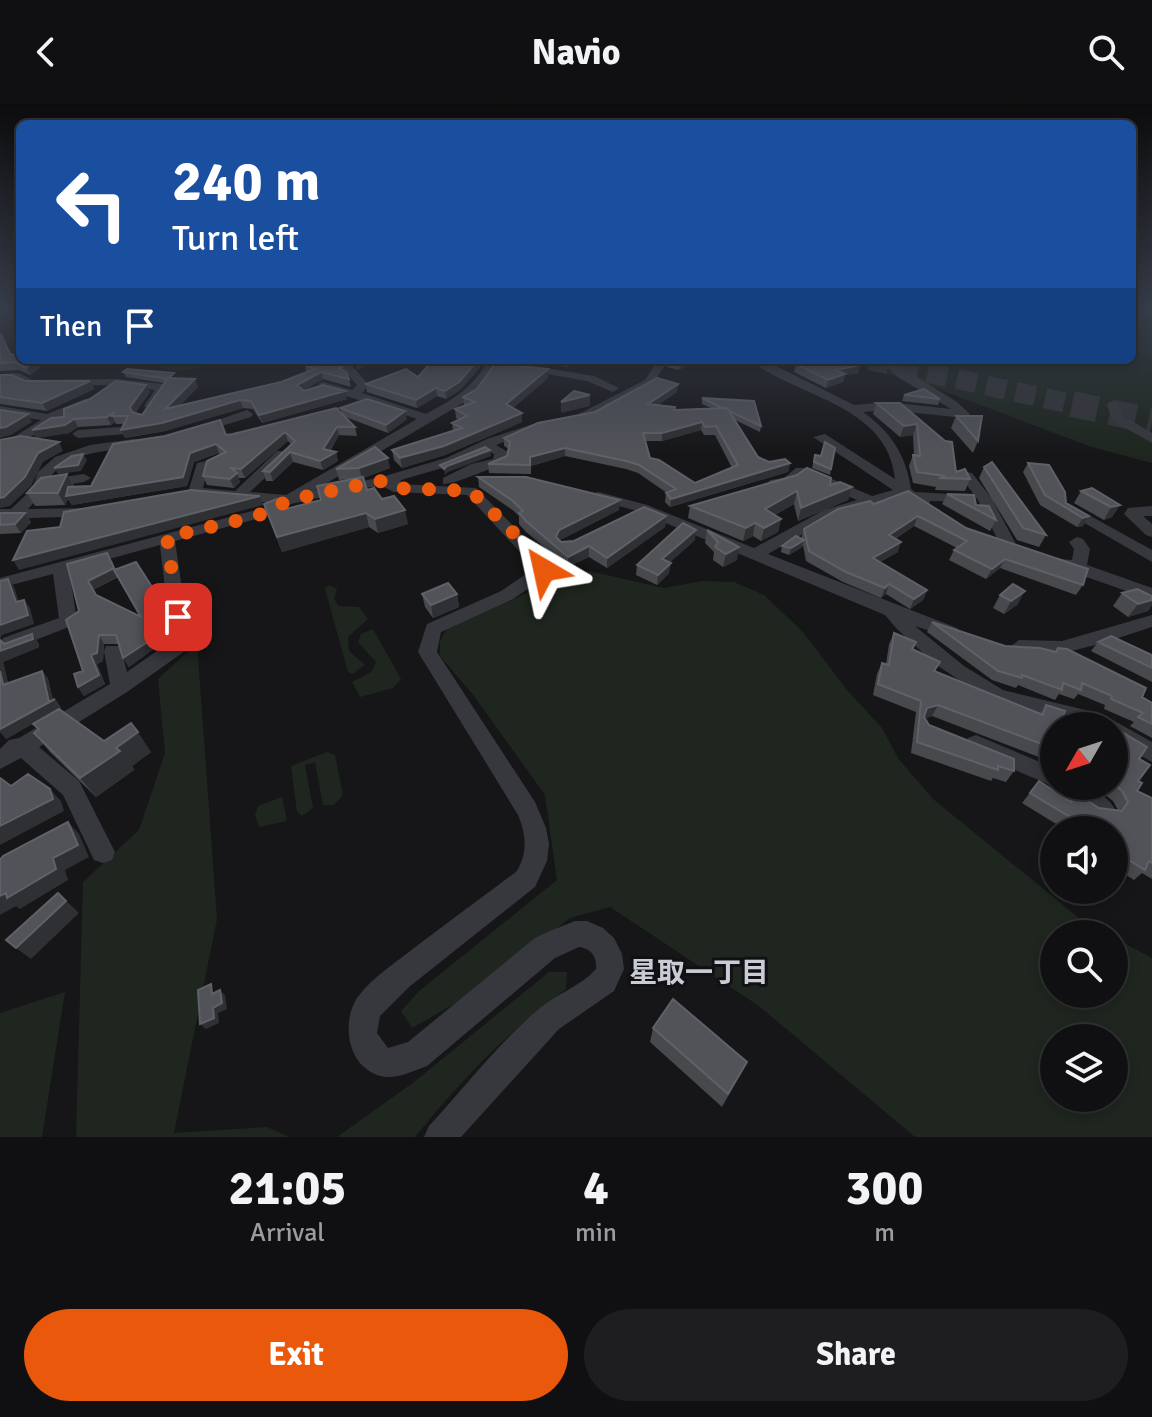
<!DOCTYPE html>
<meta charset="utf-8">
<style>
body{margin:0;font-family:Signika,"Noto Sans JP",sans-serif;background:#1e1e20;color:#f1f3f6;height:100vh;display:flex;flex-direction:column;font-size:30px;white-space:nowrap}
*{box-sizing:border-box;margin:0}
p{font-size:26px;color:#9c9d9f}
.icon{flex:none;width:44px;height:44px;fill:none;stroke:currentColor;stroke-width:2;stroke-linecap:round;stroke-linejoin:round}
.map{position:relative;height:1033px;overflow:hidden}
.panel{display:flex;flex-direction:column;background:#101012;flex:1}
.panel>*{flex:none}
.top-card{position:absolute;left:16px;top:16px;width:1120px;height:244px;border-radius:12px;box-shadow:0 4px 12px #0003,0 0 0 2px #303032;background:#1a4fa0;color:#fff;overflow:hidden}
.needle{width:52px;rotate:231deg}
.fabs{position:absolute;left:1040px;top:608px;display:grid;gap:16px}
.fabs a{display:grid;place-items:center;width:88px;height:88px;border-radius:50%;background:#101012;box-shadow:0 4px 12px #0003,0 0 0 2px #303032;font-size:40px}
.pin{position:absolute;display:grid;place-items:center;width:68px;height:68px;color:#fff;margin:-34px;border-radius:16px;box-shadow:0 4px 12px #0006}
.me{position:absolute;width:88px;margin:-44px;rotate:324deg;stroke-linejoin:round;filter:drop-shadow(0 0 6px #0008)}
.turn{display:flex;align-items:center;gap:28px;height:168px;padding:0 24px;font-size:36px}
.turn .icon{width:104px;height:104px;stroke-width:2.5}
.turn b{display:block;font-size:56px;line-height:68px}
.then{display:flex;align-items:center;height:76px;padding:0 24px;background:#0003;gap:16px;font-size:30px}
.eta{display:flex;justify-content:space-evenly;align-items:center;height:136px;text-align:center}
.eta b{font-size:48px;font-weight:700;line-height:56px}
.action{display:flex;gap:16px;margin-top:auto;padding:16px 24px}
.action a{flex:1;height:92px;border-radius:48px;background:#ea580c;color:#fff;font-size:32px;font-weight:700;line-height:92px;text-align:center}
.action a+a{background:#1e1e20;color:#f1f3f6}
header{display:flex;justify-content:space-between;align-items:center;height:104px;padding:0 24px;background:#101012;font-size:36px;font-weight:700}
.map>svg:first-child{display:block}
.green{fill:#1e261f;fill-rule:evenodd}
.lines{fill:none;stroke-linecap:round;stroke-linejoin:round}
.motorway-tunnel-far1{stroke:#333438;stroke-width:20;stroke-dasharray:20 10;stroke-linecap:butt}
.motorway-tunnel{stroke:#333438;stroke-width:26;stroke-dasharray:26 13;stroke-linecap:butt}
.minor{fill:#37383d;fill-rule:evenodd}
.wall{fill:#47494d;fill-rule:evenodd}
.shaded-wall{fill:#2f3033}
.building{fill:#525359;stroke:#5f6168;stroke-width:2;fill-rule:evenodd}
.route{stroke:#ea580c;stroke-width:14;stroke-dasharray:0 25.2}
.labels{text-anchor:middle;dominant-baseline:central;stroke-width:6;stroke-linejoin:round;paint-order:stroke}
.near-neighbourhood-label{font-size:28px;font-weight:bold;fill:#c9ccd4;stroke:#111113}
</style>
<header><svg class="icon" aria-label="back" viewBox="0 0 24 24"><path d="M15 5l-7 7 7 7"/></svg>Navio<svg class="icon" aria-label="search" viewBox="0 0 24 24"><circle cx="10" cy="10" r="6"/><path d="M15 15l6 6"/></svg></header>
<div class="map">
<svg width="1152" height="1033" viewBox="0 0 1152 1033">
<rect width="100%" height="100%" fill="#161618"/>
<path class="green" d="M1132 205H1152V359L1091 343 928 281 841 256H1132Z
M124 256H254L177 267Z
M589 467 664 484 702 477 734 478 764 491 803 528 847 586 882 624 898 654 933 695 1084 818 1106 830H1054V890H1114V834L1152 854V1033H915L759 902 610 803 570 814 470 891 412 924 401 907 419 887 557 776 545 691 474 592 440 552V537L447 524 569 471ZM1054 934H1114V994H1054Z
M329 481 337 485 334 494 338 502 359 503 368 515 348 533 349 547 365 561 352 570 348 568 325 485Z
M373 525 401 575 393 584 360 593 352 578 371 568 376 558 358 538 361 530Z
M197 539 217 815 174 1029 267 1023 289 1033H76L83 778 139 726 165 649 158 575Z
M327 648 335 651 343 691 334 701H323L315 658 305 661 313 704 302 712 297 708 291 662Z
M282 693 287 717 259 723 255 711 258 702Z
M549 868H567L566 885C504 931 463 974 415 1033H337L414 978Z
M65 888 42 1033H0V909Z"/>
<g class="lines">
<path class="motorway-tunnel-far1" d="M869 256 1081 302"/>
<path class="motorway-tunnel" d="M1072 300 1152 317"/>
<path class="minor" d="M339 256H347L369 281 362 289 426 310C453 295 474 284 488 256H498L491 273 475 292 315 386 378 374 446 354 487 335 542 317 552 320 496 341 508 348 505 360C490 364 453 381 443 380V374L471 360 493 355 494 350 485 346 456 360 401 376 400 380 476 384 551 460 550 470 513 495 441 528 437 548 535 698 546 724 549 740 547 757 535 783 409 883 380 912 377 929 388 944 408 938 535 834 552 826 575 817H587L603 824 614 834 622 850 624 865 614 887 559 925 461 1033H424L429 1022C465 983 499 938 540 904 558 889 581 882 596 865 597 853 591 844 579 843L555 854 427 962C403 971 385 981 364 963 346 947 344 914 357 894 372 873 398 857 418 841 451 816 484 792 517 767 528 748 526 730 518 711L418 548 427 520 501 487 535 464 467 391 394 388 382 382 362 384 291 400 274 410 175 437 190 540 188 545 127 588 39 643 79 677 115 748 112 756 103 759 94 756 63 691 21 654 0 665V645L9 636 19 634 110 580 104 547 106 542H120L127 568 171 537 160 441 69 466 77 517 74 521 10 546 1 539 3 534 59 514 53 470 0 484V474L264 404 272 399 190 391 188 388 197 359 225 353V359L208 364 203 384 235 387 277 347H287V353L250 388 286 391 417 315 319 283V279L323 278 352 286 357 281 339 260Z
M658 256H668L653 280 593 314 571 321 565 317 645 276Z
M750 256H764L854 301 888 298 951 305 898 273 879 256H890L957 298 970 310 964 314 888 306 863 308C891 328 906 351 911 385L915 388 968 391 975 395 973 398 930 397 929 403 924 404 903 393 834 412 768 450 957 524 960 528 951 534 915 522 964 562 1003 586 1102 610 1152 638V658L1114 636V622H1088L989 596 935 560 896 524 885 511 637 407 594 395V389L599 388 647 401 754 444 824 406 857 396 803 373C793 381 779 388 768 379L770 376 784 374 796 364H806L872 392 893 386 813 333 825 330 895 375C888 300 795 293 750 256Z
M523 260 594 272 619 284 613 288 587 277 519 265 517 263Z
M19 269 32 276 117 275 163 280 169 283 154 305 150 306 144 302 155 286 117 281 29 282 17 276H0V270Z
M85 295 89 296V302L63 312 68 316 66 319C42 322 27 339 0 344V336L12 334 41 316 0 310V302L47 310Z
M1109 298H1117L1123 312 1152 329V339L1113 317 1107 301Z
M247 306 253 310 251 313 198 329 192 325Z
M120 323 125 324V330L78 334 72 330 78 326Z
M134 335 139 336V342C108 348 68 346 49 375L84 370 91 374 84 378 47 384 28 405 88 404 96 409 93 412 0 415V405H11L32 385 38 368 55 353 90 341Z
M967 368 972 369 992 395 1018 444 1016 447H1004L1002 444 978 396 960 372Z
M1067 399 1152 446V458L1062 406V400Z
M1152 402V412H1143L1152 420V433L1146 431 1124 410 1128 404Z
M1077 433 1083 435 1090 445 1087 461 1152 484V496L1058 463 1056 459 1058 455 1072 456 1074 445 1069 438Z
M1152 511V523C1126 531 1028 568 1010 543L1019 536 1062 537Z
M976 631 1054 664V682C1077 682 1104 683 1116 707L1112 714C1094 721 1073 699 1058 689L1055 683 968 646 965 640 968 634Z"/>
</g>
<path class="wall" d="M0 231 11 250 40 264 30 271 19 266 0 267Z
M351 256H370L371 259 358 265Z
M433 256H486L460 286 446 295 437 292 417 304 367 288 366 280 418 273Z
M511 256H570L568 263Z
M630 256H655L652 260Z
M668 256H697L679 266 667 263Z
M796 260 860 261 858 269 845 271 843 278 826 284 794 268Z
M305 261 342 263 349 275 351 283 323 275 304 286 347 295 262 319 253 305 243 304 165 327 125 334 121 326 124 320H116L115 318 111 321 78 323 69 329 36 334 32 326 64 313 150 288 135 309 142 311 164 279 126 273 123 268 176 274 198 283 179 302 281 278 306 268Z
M548 265V274L513 304 522 318 445 351 402 364 394 356 392 346 453 327 452 319 459 316 456 314 455 305 464 302 463 293Z
M0 271 25 277H90L94 285 47 307 0 300Z
M677 288 658 301 674 306 711 304 702 300V294L761 322 760 328 735 316 758 353 769 358 790 359 788 368 670 403 665 398 666 389H667L638 369 626 365 565 352 531 362V370L489 369 488 360 507 352 509 345 504 342V334L595 308ZM701 326 704 331H715L732 364 695 379 650 354 645 337H662Z
M904 291 940 295 938 301 902 297Z
M876 299H900L956 368 970 375 965 387 935 386 936 383 913 379 909 362 913 351H914L913 331 900 333 873 310Z
M340 304 407 315 388 329 343 312 355 323 357 332 339 331 330 347 336 348 338 357 323 366 293 358 273 377H266L263 367 291 340 288 337 245 374H238L240 378 234 384 207 381 203 372 221 351 219 349 194 358 187 382 72 401 68 395 65 401 35 402 27 389 67 370 74 382H91L226 331 342 310Z
M956 312 978 337 973 349 951 324Z
M375 343 390 364 363 374 367 386 382 395 408 420 378 429 369 423 282 448 264 400 286 405 321 396 354 375 339 376 336 365Z
M815 351 831 365 830 371 812 364Z
M1028 359 1066 399 1089 412 1083 422 1077 423 1040 401 1023 368Z
M984 363 1046 431 1039 443 1017 436 979 374Z
M478 373 619 406 560 436 561 438 574 437 666 412 665 423 607 464 589 453 568 463 526 428 519 420V412L514 407 479 383Z
M830 381 852 383 848 396 798 417 794 400 775 411 781 415 778 428 761 437 753 432 743 437 688 414 690 402Z
M1081 387 1120 401 1112 413 1104 416 1074 399Z
M947 390 976 401 996 416 990 427 942 400Z
M874 400 966 424 1083 481 1076 491 1000 464 986 475 949 456 954 446 957 444 914 422 895 435 898 448 880 458 927 486 923 496 910 505 886 490 881 494 843 478 806 457 803 441 802 443 789 451 781 448 782 442 801 435 804 425Z
M0 409H25L31 418 21 429 0 430Z
M707 426 737 456 723 463 713 456 714 448 705 439Z
M695 436 670 458 669 469 657 481 636 471 637 461Z
M112 457 115 465 154 486 158 495 153 497 164 516 160 517 166 529 155 534 159 541 129 563 123 554 119 540H104L103 557 97 560 105 580 84 592 78 583 83 567 79 507 67 460ZM118 473 141 513 96 492 93 486Z
M1122 489 1152 492V501L1148 507 1128 513 1113 502Z
M422 490H457L459 503 433 514 425 503Z
M1000 491 1018 500 1004 510 993 504Z
M932 518 1005 542 1055 548 1058 544 1152 599V634L1130 622 1134 618 1104 605 1105 601 1078 590 1074 595 1059 590 1055 596 1018 581 1016 584 992 576 927 528Z
M894 529 916 538 913 546 935 567 1040 609 1046 601 1052 644 1044 655 932 612 925 614 929 621 1014 667 1006 678 993 674 991 677 911 649 916 608 873 591 877 570 882 559 886 560 889 540Z
M0 536 4 540 38 538 39 543 3 558 8 579 42 567 48 575 53 596 55 595 61 604 59 605 104 637 151 648 132 662 134 666 96 693 50 648 34 629 38 626 33 620 58 605 6 635Z
M1098 538 1152 551V578L1091 547Z
M1122 628 1139 655 1137 687 1152 694V775L1142 769 1134 776 1114 763V726H1066L1022 699 1039 677 1071 698 1099 704 1118 706 1113 697 1099 686 1089 682H1114V654L1115 653 1114 652V636Z
M653 924 747 958 722 1003 650 938Z"/>
<path class="shaded-wall" d="M35 256 40 264 30 271 26 264Z
M360 256H370L371 259 358 265 357 257Z
M478 256H486L460 286 446 295 445 287Z
M683 256H697L679 266V258Z
M860 261 858 269 845 271 843 278 826 284 828 276 836 266Z
M548 265V274L507 309 506 300Z
M321 268 323 275 299 289 297 281Z
M195 275 198 283 168 313 165 305Z
M90 277 94 285 47 307 42 299Z
M678 280 677 288 648 308V300Z
M146 281 150 288 134 311 130 303Z
M436 284 437 292 417 304 416 296Z
M345 287 347 295 262 319 259 311Z
M590 291V302L561 309V298Z
M240 296 243 304 165 327 125 334 121 326Z
M405 307 407 315 388 329 386 321Z
M113 309 112 312 115 318 111 321 107 313Z
M522 309V318L445 351 402 364 400 354Z
M28 310 32 318 11 331 0 334V324Z
M74 315 78 323 69 329 36 334 32 326Z
M702 318 701 326 662 337V329Z
M917 320 913 331 900 333 904 322Z
M337 323 339 331 325 354 336 348 338 357 323 366 320 357 323 345Z
M285 328 288 337 245 374 241 365Z
M59 338 63 347 43 358 31 382 10 402 0 404V394L38 349Z
M216 340 219 349 194 358 187 382 72 401 68 395 65 401 58 389 67 370 74 383 70 391Z
M565 344V352L531 362 530 353Z
M490 346 491 352 448 368 445 371 444 365 447 362Z
M290 348 293 358 273 377 270 368Z
M83 350 87 356 81 367 58 370 54 364Z
M388 354 390 364 362 374 359 364Z
M790 359 788 368 670 403 671 395Z
M237 369 240 378 234 384 230 375Z
M852 383 848 396 798 417 801 404Z
M797 387 794 400 762 418 765 405Z
M260 392 263 401 19 466 13 456Z
M620 396 619 406 560 436 556 433 559 426Z
M1120 401 1112 413 1104 416 1111 403Z
M405 406 408 420 378 429 375 415Z
M25 409 31 418 21 429 15 420Z
M366 409 369 423 282 448 277 433Z
M666 412 665 423 607 464V454Z
M918 412 914 422 885 441 889 431Z
M1089 412 1083 422 1077 423 1083 414Z
M781 415 778 428 761 437 764 424Z
M755 419 753 432 743 437 746 424Z
M696 426 695 436 661 466 662 455Z
M804 436 802 443 789 451 791 444Z
M901 438 898 448 869 463 873 454Z
M589 442V453L568 463V453Z
M739 443 737 456 723 463 726 450Z
M107 449 118 472 93 486 88 477Z
M1005 455 1000 464 986 475 992 465Z
M671 459 669 469 657 481 658 471Z
M8 475 14 483 22 507 16 498Z
M889 480 886 490 881 494 885 484Z
M154 486 158 495 152 497 147 489Z
M927 486 923 496 910 505 914 495Z
M1025 487 1018 500 1004 510 1011 497Z
M457 490 459 503 433 514 431 501Z
M24 496 30 504 34 520 2 531 0 535V521Z
M1152 496V501L1148 507 1128 513 1138 500Z
M159 507 164 516 159 518 154 509Z
M162 520 166 529 155 534 150 525Z
M32 530 38 538 39 543 3 558 10 589 3 581 0 567V547Z
M99 531 104 540 103 557 97 560 105 580 84 592 78 583Z
M155 533 159 541 129 563 123 554Z
M42 567 48 575 53 596 55 595 61 604 6 635 0 628V625Z
M938 601 932 612 921 616 927 604Z
M138 628 151 648 132 662 134 666 96 693 80 674 116 644Z
M50 685 61 697 64 707 0 741V722Z
M68 718 79 730 89 753 65 766 68 776 20 805 16 802 0 811V792L53 754Z
M58 789 79 809 31 855 16 844Z
M220 886 225 891 227 905 218 909 219 919 206 925 200 920 213 904Z"/>
<path class="building" d="M1 230 10 250 20 252V256H35L26 264 15 258 0 259V231Z
M315 256H336L342 263 339 264 346 268 349 275 321 268 297 281 304 287 323 281 345 287 259 311 251 297 240 296 162 319 121 326 128 312H112L113 309 107 313 74 315 65 321 32 326 51 314 64 313V305L90 295 116 277 146 281 130 303 132 308 142 311 168 274 195 275 165 305 281 278 315 265 305 261Z
M433 256H478L459 278 445 287 436 284 416 296 366 280 406 265 418 273Z
M809 256H851L860 261 836 266 845 270 828 276 796 260Z
M495 260 548 265 506 300 522 309 444 342 400 354 392 346 462 324 452 319 467 312 455 305 475 298 463 293 477 285Z
M127 265 174 269 168 275 123 268Z
M0 271H12L25 277H90L42 299 0 293Z
M657 274 678 280 648 300 675 303 674 306 727 304 758 353 769 358 785 355 790 359 671 395 666 389 676 385 639 361 626 357 565 344 530 353V361L488 360 507 352 510 338 504 334 538 319 595 308ZM702 318 705 323 716 322 738 361 695 379 659 356 650 354 643 329H662Z
M924 285 940 295 904 291Z
M574 287 590 291 561 298Z
M702 294 754 297 761 322 729 307 727 304H722Z
M367 295 405 307 386 321 340 304Z
M876 299H900L945 337 952 338 956 368 965 365 970 375 939 374 945 372 917 368 913 351 920 352 917 320 904 322Z
M336 304 355 323H337L323 345 336 348 320 357 290 348 270 368 263 367 295 337 285 328 241 365 231 364 237 369 230 375 203 372 207 357 226 348 216 340 190 349 183 373 66 392 68 383 91 382 113 340 165 332 220 316 226 331 233 330Z
M0 306 28 310 6 323 0 324Z
M956 312H982L978 337Z
M21 332 59 338 38 349 25 373 4 393 0 394V336Z
M825 338 835 344 831 365 814 358 815 351 821 352Z
M375 343 388 354 359 364 336 365Z
M485 343 490 346 447 362 444 365 440 361Z
M83 350 78 361 54 364 72 352Z
M992 358 1046 431 1023 424 984 363Z
M1028 359 1049 361 1065 388 1066 399 1089 412 1083 414 1045 391Z
M807 364 831 374 830 381 840 378 852 383 801 404 797 387 765 405 781 415 764 424 755 419 746 424 690 402 797 371Z
M67 370 58 389H27L41 374Z
M363 373 367 386 374 384 382 395 394 392 405 406 375 415 366 409 277 433 264 400 277 395 286 405 321 396 317 382Z
M478 373H526L620 396 559 426 556 433 561 438 574 437 644 403 666 412 607 454 589 442 568 453 526 417 519 409 523 407 513 397Z
M1092 384 1120 401 1111 403 1081 387Z
M191 386 260 392 13 456 27 427 60 423 64 408Z
M908 387 966 424 1088 465 1083 481 1005 455 992 465 954 446 967 437 918 412 889 431 901 438 873 454 927 486 914 495 889 480 885 484 846 468 809 447 804 425 838 405 870 397 874 400Z
M947 390 974 391 976 401 989 402 996 416Z
M0 409H25L15 420 0 421Z
M683 419 696 426 662 455 671 459 658 471 637 461Z
M707 426 739 443 726 450 715 443 718 438Z
M796 432 804 436 791 444 782 442Z
M107 449 114 464 88 477 96 491 141 513 114 466 136 458 154 486 147 489 159 507 154 509 162 520 150 525 155 533 123 554 116 531H99L97 549 91 551 99 571 78 583 74 570 83 567 66 516 79 507 67 460Z
M8 475 16 498 24 496 28 511 0 521V477Z
M448 479 457 490 431 501 422 490Z
M1013 480 1025 487 1011 497 1000 491Z
M1137 485 1152 492V496L1138 500 1122 489Z
M932 518 1005 542 1040 544 1056 548 1058 544 1067 545 1146 584 1142 593 1152 599V620L1138 613 1143 609 1111 595 1112 592 1082 579 1081 586 1063 579 1062 586 1022 571V574L998 567Z
M894 529 916 538 912 545 940 558 934 567 1043 611 1046 601 1065 607 1060 622H1054V638L1052 644 938 601 927 604 924 613 929 621 1014 655V667L998 662V666L917 638 921 597 878 580 882 559 889 561Z
M32 530 33 535 0 547V536L4 540Z
M1111 532 1152 551V564L1098 538Z
M0 567 3 581 42 567 49 598 55 595 0 625Z
M59 605 104 637 131 619 138 628 116 644 120 647 80 674 34 629 39 625 33 620Z
M1122 628 1147 643 1139 655 1150 661 1138 677 1142 679 1137 687 1152 694V759L1149 757 1145 766 1114 747V726H1092L1030 689 1039 677 1071 698 1077 690 1099 704 1122 707 1128 698 1122 687 1114 680V655L1124 642 1114 636Z
M28 670 50 685 53 695 0 722V674L11 682Z
M68 718 78 741 53 754 56 765 7 794 6 789 0 792V756L3 752Z
M58 789 66 797 16 844 6 836Z
M211 880 212 890 220 886 222 899 213 904 214 914 200 920 198 886Z
M673 895 747 958 728 990 653 924Z"/>
<linearGradient id="sky" x2="0" y2="1"><stop stop-color="#0c0c0d"/><stop offset="0.59" stop-color="#363c48"/><stop offset="1" stop-color="#363c48" stop-opacity="0"/></linearGradient>
<rect width="1152" height="349" fill="url(#sky)"/>
<g class="lines">
<path class="route" d="M178 513 167 433 257 412 290 396 373 378 383 377 394 384 471 387 540 455 544 466"/>
</g>
<g class="labels">
<g class="near-neighbourhood-label">
<text x="699" y="869">星取一丁目</text>
</g>
</g>
</svg>
<div class="fabs">
<a><svg class="needle" viewBox="-14 -14 28 28"><path d="M0-13l5 13h-10z" fill="#e53935"/><path d="M0 13l5-13h-10z" fill="#9c9d9f"/></svg></a>
<a><svg class="icon" aria-label="sound" viewBox="0 0 24 24"><path d="M4 9h4l5-4v14l-5-4H4zM17 9q2 3 0 6"/></svg></a>
<a><svg class="icon" aria-label="search" viewBox="0 0 24 24"><circle cx="10" cy="10" r="6"/><path d="M15 15l6 6"/></svg></a>
<a><svg class="icon" aria-label="layers" viewBox="0 0 24 24"><path d="M12 4l9 5-9 5-9-5zM3 14l9 5 9-5"/></svg></a>
</div>
<div class="pin" style="left:178px;top:513px;background:#d93025"><svg class="icon" aria-label="arrive" viewBox="0 0 24 24"><path d="M6 21V4h12l-3 4 3 4H6"/></svg></div>
<svg class="me" style="left:544px;top:466px" viewBox="-20 -20 40 40"><path d="M0-17L14 15 0 8-14 15z" fill="#ea580c" stroke="#fff" stroke-width="4"/></svg>
<div class="top-card">
<div class="turn"><svg class="icon" aria-label="left" viewBox="0 0 24 24"><path d="M17 20v-9H6M10 6l-5 5 5 5"/></svg><div><b>240 m</b>Turn left</div></div>
<div class="then">Then<svg class="icon" aria-label="arrive" viewBox="0 0 24 24"><path d="M6 21V4h12l-3 4 3 4H6"/></svg></div>
</div>
</div>
<section class="panel">
<div class="eta">
<div><b>21:05</b><p>Arrival</p></div>
<div><b>4</b><p>min</p></div>
<div><b>300</b><p>m</p></div>
</div>
<div class="action"><a>Exit</a><a>Share</a></div>
</section>
